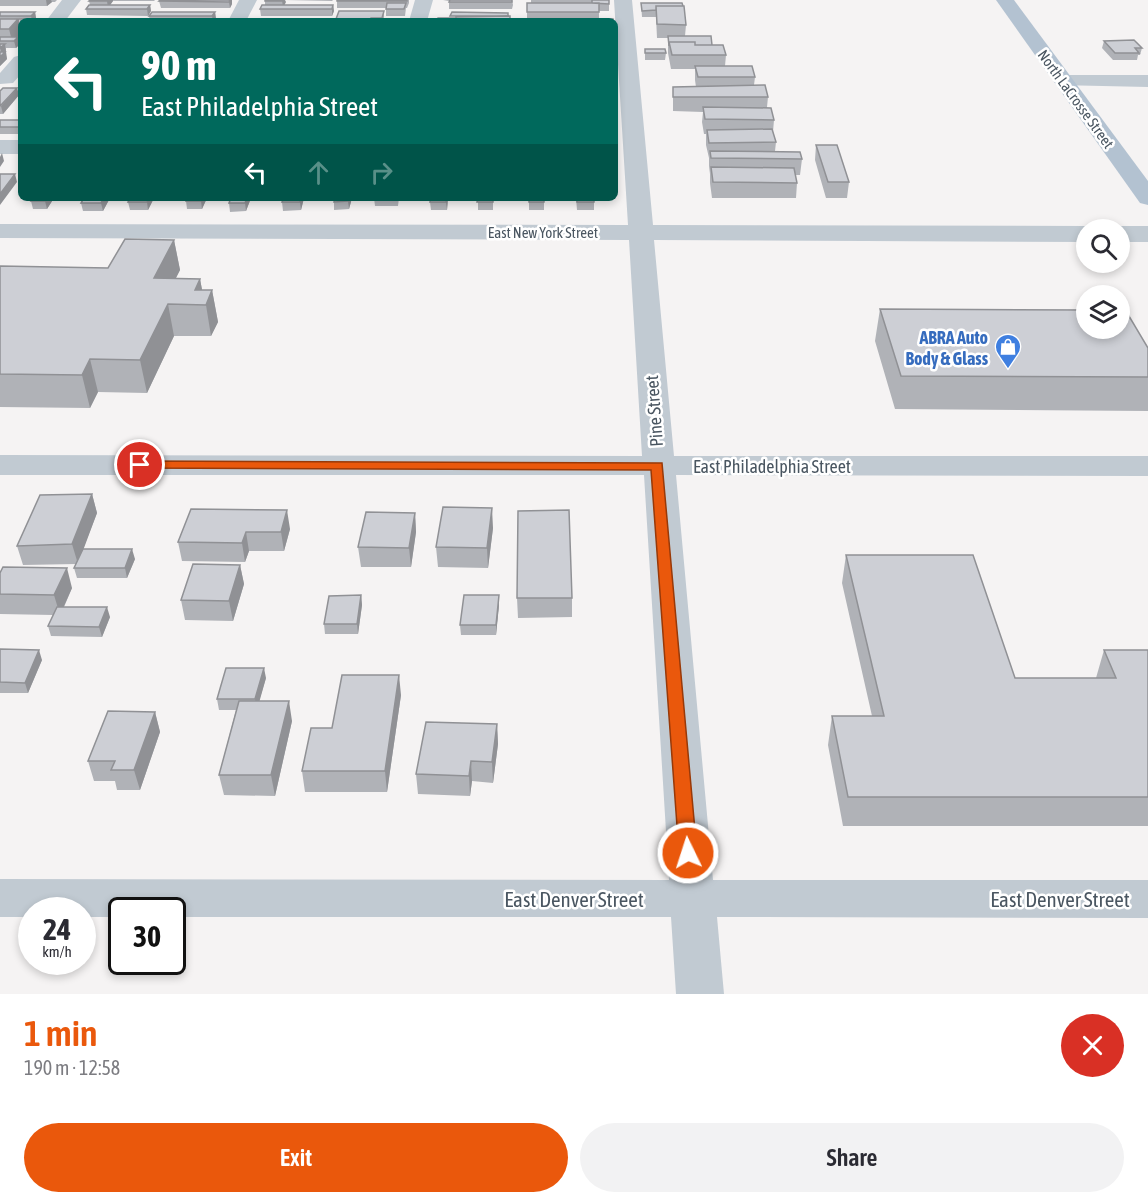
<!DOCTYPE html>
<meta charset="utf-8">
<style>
body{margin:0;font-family:"Asap Condensed",sans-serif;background:#f2f2f3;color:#2b2b33;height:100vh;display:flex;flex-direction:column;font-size:22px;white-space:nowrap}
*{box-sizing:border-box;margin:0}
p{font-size:20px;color:#7c7c81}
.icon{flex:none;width:33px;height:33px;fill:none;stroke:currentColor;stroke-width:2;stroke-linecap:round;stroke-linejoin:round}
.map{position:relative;height:994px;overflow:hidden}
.details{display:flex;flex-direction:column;background:#fff;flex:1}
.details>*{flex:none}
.hud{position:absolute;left:18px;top:18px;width:600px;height:183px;border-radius:9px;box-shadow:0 3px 9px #0003;background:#00695c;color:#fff;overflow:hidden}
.fabs{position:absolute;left:1076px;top:219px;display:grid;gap:12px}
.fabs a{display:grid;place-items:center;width:54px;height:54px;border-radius:50%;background:#fff;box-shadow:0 3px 9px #0003;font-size:30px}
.speed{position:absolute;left:18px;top:897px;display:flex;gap:12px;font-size:30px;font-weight:700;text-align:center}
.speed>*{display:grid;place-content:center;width:78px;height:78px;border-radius:50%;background:#fff;box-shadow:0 3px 9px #0003;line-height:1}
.speed small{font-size:15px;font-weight:400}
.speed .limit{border:3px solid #111;border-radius:9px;background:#fff;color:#111}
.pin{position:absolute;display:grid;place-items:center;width:51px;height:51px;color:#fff;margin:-26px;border:3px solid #fff;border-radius:50%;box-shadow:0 2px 6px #0007}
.me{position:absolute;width:66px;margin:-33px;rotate:356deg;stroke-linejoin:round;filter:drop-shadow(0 0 4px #0008)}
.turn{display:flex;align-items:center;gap:21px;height:126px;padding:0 24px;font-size:27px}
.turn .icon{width:78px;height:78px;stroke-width:2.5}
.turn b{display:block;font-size:42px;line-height:51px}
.lanes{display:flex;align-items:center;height:57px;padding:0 24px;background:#0003;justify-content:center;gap:30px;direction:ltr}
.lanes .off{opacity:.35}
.round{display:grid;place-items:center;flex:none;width:63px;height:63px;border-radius:32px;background:#f2f2f3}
.overview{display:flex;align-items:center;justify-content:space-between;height:102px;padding:0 24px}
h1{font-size:36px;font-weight:600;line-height:45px;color:#ea580c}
.action{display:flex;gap:12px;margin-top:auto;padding:12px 24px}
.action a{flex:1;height:69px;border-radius:36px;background:#ea580c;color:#fff;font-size:24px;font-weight:600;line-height:69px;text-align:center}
.action a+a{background:#f2f2f3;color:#2b2b33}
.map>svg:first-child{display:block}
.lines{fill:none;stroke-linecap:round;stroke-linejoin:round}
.minor{fill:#c1cad2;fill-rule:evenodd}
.major{fill:#b3c2d1;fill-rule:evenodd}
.wall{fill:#b0b2b7}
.shaded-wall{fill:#909195}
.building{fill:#cdcfd5;stroke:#909195;stroke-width:1.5}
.route{fill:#ea580c;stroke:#983908;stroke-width:1.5}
.labels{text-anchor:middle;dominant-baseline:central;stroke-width:5;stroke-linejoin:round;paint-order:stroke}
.far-street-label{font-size:15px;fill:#4a5661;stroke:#fff}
.shop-label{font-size:18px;font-weight:bold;fill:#366cbe;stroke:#fff;text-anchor:end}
.street-label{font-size:18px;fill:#4a5661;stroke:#fff}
.near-street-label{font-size:21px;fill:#4a5661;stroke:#fff}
</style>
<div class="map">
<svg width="1148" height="994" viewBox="0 0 1148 994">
<rect width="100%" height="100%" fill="#f5f3f3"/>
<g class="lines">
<path class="minor" d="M62 0H81L65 21H46Z
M239 0H257L246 21H228Z
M415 0H433L427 21H409Z
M614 0H632L653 225 1086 226 1095 230H1086V242L654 240 674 456H1148V476L676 475 713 880H1148V918L717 917 724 994H676L671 917H172V910H122V917H82V910H32V917H0V879L669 880 644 475H0V455L642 456 629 240 0 238V224L628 225Z
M21 55V74L13 83 0 84V73L14 57Z
M1064 75H1148V87L1057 85 1054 81 1057 77Z
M0 140H21V154H0Z
M1119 226H1148V242H1119V230H1110Z"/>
<path class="major" d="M996 0H1014L1148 181V205L1140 203Z"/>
</g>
<path class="wall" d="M0 0H57L55 2H52L47 6H0Z
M90 0H155L154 1H113L110 5H150L151 11 148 16 87 15 86 9 90 5 89 1Z
M232 0V4L230 8H161L159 1Z
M265 0H333L332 1 285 0 284 5H333L334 11 332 16H261L260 9 265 5Z
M337 0H409V3L407 8H406L405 16H386V8H337Z
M443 0H512L513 5 512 9H449V1Z
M531 0H609V11H599V19L613 21H527V12L531 3Z
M641 3 686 25 685 36 712 45 726 55 725 66 755 77 754 85 768 97 767 107 774 120 773 132 776 142 775 151 802 159 800 175H795L797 183 796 198H712L710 183V174L709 166V158L706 145V134H704L702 122 703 112 673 111V87H696L695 80V69H671L668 53V38H657L656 17H642Z
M384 11V19H400V21H336V19Z
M0 12H35L36 18 21 21V33L17 37H18L20 44 16 48H6V51L5 52 7 59 0 66Z
M215 12 216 19 214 21H150L149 16Z
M1104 41 1142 48 1140 55H1138L1137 60H1113L1102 48Z
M645 49 666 53 665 60H645Z
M17 88 19 95 3 114H0V91Z
M0 120H21V134H0Z
M816 145 849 182 847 198H826L815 160Z
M33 198H54L47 209H33L31 201Z
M110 198 103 211H83L81 203Z
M130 198H154L148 210H130L128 202Z
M207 198 202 209H187L186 201Z
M231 198H251L246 211 230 212 229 203Z
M304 198 301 210 283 211 282 202Z
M335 198H352L349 209 334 210V202Z
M374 198H399L398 206H375Z
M448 198 447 210H431L430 202Z
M478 198H493V210H478Z
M529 198H544V210H529Z
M576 198H594V210H577Z
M174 240 180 270 176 278 200 279 202 290H212L218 322 211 336H174L147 393 98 392 90 408 0 407V266L108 268Z
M880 309 1148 348V411L895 409 875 341Z
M92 494 97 513 83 549 135 559 127 578H77L74 568 76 564 23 565 17 546Z
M191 509 290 529 284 551H249L245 562 182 561 178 542Z
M415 513 416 532 411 567H361L358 547Z
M493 528 488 568 438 567 436 547Z
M846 555 1015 678H1096L1104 650H1148V826H843L828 745 832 716H872L842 583Z
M240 565 244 584 233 621 185 620 181 600Z
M0 573 72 588 64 607 110 617 102 637 51 636 48 626 53 615 0 614Z
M361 595 362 605 358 634H325L324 624Z
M517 598H572V617L518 618Z
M499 605 496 635H461L460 625Z
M0 649 42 660 28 693H0Z
M266 678 259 701 292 721 275 796 224 795 219 775 236 710H219L217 699Z
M401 695 387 792H305L302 771 332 728Z
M155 712 160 732 140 790H117L115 781H94L88 761Z
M497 724 498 744 493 783 472 781 470 796 418 794 416 774Z"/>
<path class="shaded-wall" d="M46 0H51L52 2 47 6Z
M107 0H113V1L108 8 107 1Z
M230 0H232V4L230 8 229 2Z
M282 0H285L286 2 283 8Z
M150 5 151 11 148 16 147 9Z
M333 5 334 11 332 16V9Z
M35 12 36 18 34 21H31L32 20 31 16Z
M215 12 216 19 214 21H213L212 16Z
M18 19 21 33 14 41H12L9 29Z
M18 37 20 44 16 48 14 41Z
M5 44 7 59 0 66V57L2 55 0 48Z
M17 88 19 95 3 114 1 106Z
M2 153 4 161 0 167V157Z
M15 174 17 182 0 205V194Z
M47 198H54L47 209 45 201Z
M104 198H110L103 211 101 203Z
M149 198H154L148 210 147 202Z
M202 198H207L202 209 201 201Z
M247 198H251L246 211 245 203Z
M301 198H304L301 210 300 202Z
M349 198H352L349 209 348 201Z
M447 198H448L447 210 446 202Z
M174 240 180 270 160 309 154 278Z
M200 279 205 305 195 290Z
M212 290 218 322 211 336 206 305Z
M168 304 174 336 147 393 140 360Z
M90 359 98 392 90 408 82 375Z
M92 494 97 513 78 564 72 544Z
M492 508 493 528 488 568 487 548Z
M287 510 290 529 284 551 281 532Z
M415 513 416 532 411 567 409 548Z
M246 532 249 551 245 562 242 543Z
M132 549 135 559 127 578 125 568Z
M240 565 244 584 233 621 229 601Z
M67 568 72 588 60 615 54 595Z
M361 595 362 605 358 634 357 624Z
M499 595V605L496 635V625Z
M107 607 110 617 102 637 99 627Z
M39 650 42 660 28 693 25 683Z
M264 668 266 678 257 710 255 699Z
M399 675 401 695 387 792 385 771Z
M289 701 292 721 275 796 271 775Z
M155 712 160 732 140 790 134 770Z
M497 724 498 744 493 783 492 762Z
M471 761 472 781 470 796 469 776Z"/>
<path class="building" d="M90 0H107V1H89Z
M160 0H230L229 2 159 1Z
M265 0H282V1H265Z
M337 0H407V1H337Z
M450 0H512V2H449Z
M592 0H609V4L592 3Z
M387 3H406L404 9H386Z
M527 3H599V12H527Z
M641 3H682L683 6H656V10L642 11Z
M89 5H150L147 9H86Z
M262 5H333L332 9H260Z
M656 6H684L686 25 657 24Z
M339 11H384L382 18H371L370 21H351L352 19H336Z
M0 12H35L31 16H0Z
M152 12H215L212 16H149Z
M452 12 508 13V16H450Z
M510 16V21H456V17Z
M438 18H456L455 21H437Z
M0 19H18L9 29H0Z
M15 19H33L31 21H21V25H19L18 19Z
M80 19 141 20 140 21H78Z
M265 19H326L325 21H264Z
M381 19H400V21H381Z
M588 19H613V21H588Z
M668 36H711L712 45H695V42H669V46Z
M0 37H18L14 41H0Z
M1134 40 1142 48H1135L1139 53H1115L1104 41Z
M669 42H695V45H723L726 55H672Z
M0 44H5L0 48Z
M645 49H665L666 53H645Z
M0 52H5L0 57Z
M695 66H752L755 77H698Z
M765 85 768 97H673V87Z
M3 88H17L0 106V91Z
M703 107 771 108 774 120 705 119Z
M0 120H21V127H0Z
M772 129 776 142 709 143 707 130Z
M816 145H837L849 182H828Z
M710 151 800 152 802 159 711 158Z
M711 167 794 168 797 183 713 182Z
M0 174H15L0 194Z
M33 198H47L45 201H31Z
M84 198H104L101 203H81Z
M130 198H149L147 202H128Z
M187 198H202L201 201H186Z
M231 198H247L245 203H229Z
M284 198H301L300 202H282Z
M335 198H349L348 201 334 202Z
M431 198H447L446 202H430Z
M478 198H493V202H477Z
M529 198H544V202H529Z
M577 198H594V202H577Z
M125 239 174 240 154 278 200 279 195 290H212L206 305 168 304 140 360 90 359 82 375 0 374V266L108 268Z
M880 309 1086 310V328H1119V311H1126L1148 348V377L901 376Z
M92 494 72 544 17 546 40 495Z
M443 507 492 508 487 548 436 547Z
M191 509 287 510 281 532H246L242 543 178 542Z
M569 510 572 598H517L518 511Z
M366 512 415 513 409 548 358 547Z
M83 549H132L125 568H74Z
M846 555H973L1015 678H1116L1104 650H1148V797H848L832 716H884Z
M193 564 240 565 229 601 181 600Z
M3 567 67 568 54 595 0 594V573Z
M361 595 357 624H324L329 596Z
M464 595H499L496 625H460Z
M57 607H107L99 627 48 626Z
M0 649 39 650 25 683 0 682Z
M226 668H264L255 699H217Z
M342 675H399L385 771H302L311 728H332Z
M239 701H289L271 775H219Z
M108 711 155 712 134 770H111L115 761H88Z
M426 722 497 724 492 762 471 761 469 776 416 774Z"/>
<path class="route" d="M140 461 662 463 697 853 695 858 688 860 682 858 679 853 651 470 135 468 133 465Z"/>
<defs>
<symbol id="shop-pin" viewBox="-11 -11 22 30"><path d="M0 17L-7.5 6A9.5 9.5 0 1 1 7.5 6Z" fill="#3f7fe0" stroke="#fff"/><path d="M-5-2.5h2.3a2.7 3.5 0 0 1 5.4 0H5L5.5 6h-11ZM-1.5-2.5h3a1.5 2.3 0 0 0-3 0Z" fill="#fff"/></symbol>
</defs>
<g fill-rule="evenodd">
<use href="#shop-pin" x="993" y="332" width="30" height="40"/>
</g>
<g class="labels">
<g class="far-street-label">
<text transform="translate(1076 99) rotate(54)">North LaCrosse Street</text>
<text x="543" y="232">East New York Street</text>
</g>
<g class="shop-label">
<text x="988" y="337">ABRA Auto<tspan x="988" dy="21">Body &amp; Glass</tspan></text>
</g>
<g class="street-label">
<text transform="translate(654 411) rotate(-94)">Pine Street</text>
<text x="772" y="466">East Philadelphia Street</text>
</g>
<g class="near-street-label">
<text x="574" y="899">East Denver Street</text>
<text x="1060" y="899">East Denver Street</text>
</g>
</g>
</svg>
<div class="fabs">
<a><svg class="icon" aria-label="search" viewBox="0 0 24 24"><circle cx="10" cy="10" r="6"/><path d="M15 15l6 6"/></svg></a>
<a><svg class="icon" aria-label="layers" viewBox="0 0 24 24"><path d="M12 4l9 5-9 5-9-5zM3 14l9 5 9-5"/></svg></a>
</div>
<div class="speed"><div>24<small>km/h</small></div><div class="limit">30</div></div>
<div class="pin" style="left:140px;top:465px;background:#d93025"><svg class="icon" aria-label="arrive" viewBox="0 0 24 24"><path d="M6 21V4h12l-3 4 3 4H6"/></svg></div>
<svg class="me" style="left:688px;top:853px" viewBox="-20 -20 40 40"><circle r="17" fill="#ea580c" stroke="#fff" stroke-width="3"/><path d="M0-11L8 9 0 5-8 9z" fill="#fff"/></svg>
<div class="hud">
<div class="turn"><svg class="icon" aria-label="left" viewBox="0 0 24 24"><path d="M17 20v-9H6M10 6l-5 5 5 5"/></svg><div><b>90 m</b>East Philadelphia Street</div></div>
<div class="lanes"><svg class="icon" aria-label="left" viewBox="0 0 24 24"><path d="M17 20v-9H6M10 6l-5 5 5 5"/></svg><svg class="icon off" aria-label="ahead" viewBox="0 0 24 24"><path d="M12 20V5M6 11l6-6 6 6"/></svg><svg class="icon off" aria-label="right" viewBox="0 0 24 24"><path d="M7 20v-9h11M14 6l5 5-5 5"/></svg></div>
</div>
</div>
<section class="details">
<div class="overview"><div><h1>1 min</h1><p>190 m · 12:58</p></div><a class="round" style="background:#d93025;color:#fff"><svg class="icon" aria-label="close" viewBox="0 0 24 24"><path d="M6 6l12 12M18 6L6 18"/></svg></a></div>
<div class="action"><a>Exit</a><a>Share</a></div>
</section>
